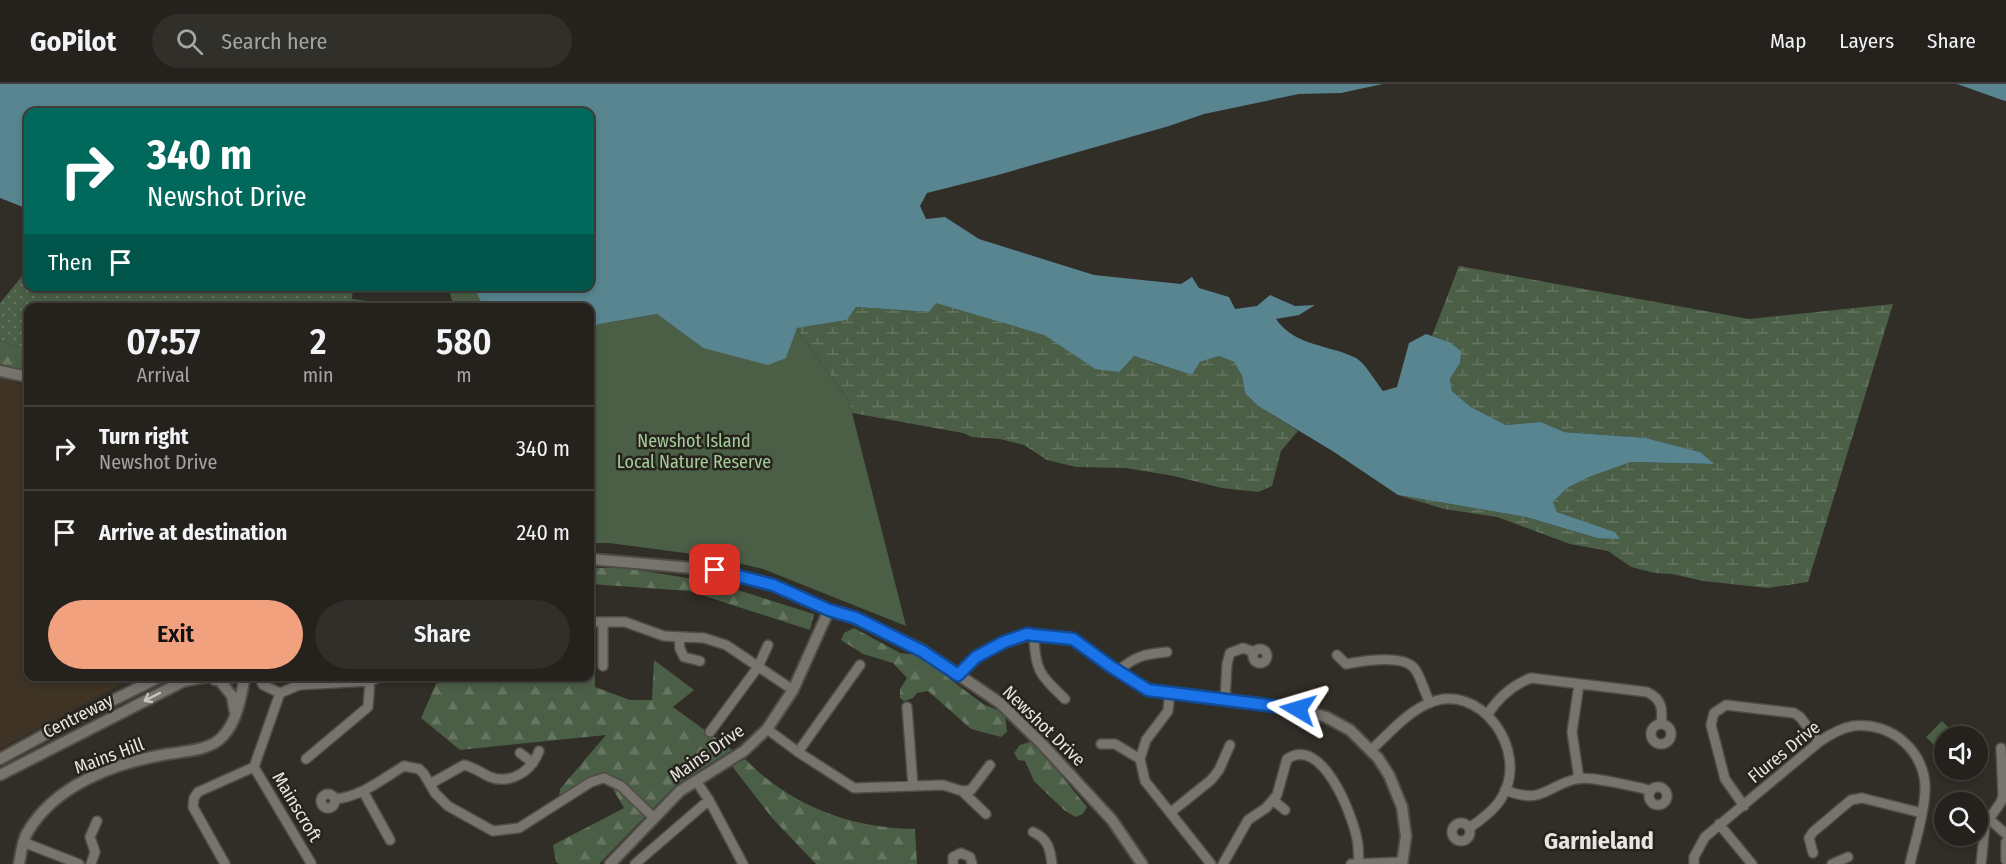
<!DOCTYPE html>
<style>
body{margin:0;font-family:"Fira Sans Condensed",sans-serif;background:#312f2a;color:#f1f3f6;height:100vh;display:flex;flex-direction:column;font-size:22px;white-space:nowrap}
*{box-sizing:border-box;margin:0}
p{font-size:20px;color:#a3a4a4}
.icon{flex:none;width:33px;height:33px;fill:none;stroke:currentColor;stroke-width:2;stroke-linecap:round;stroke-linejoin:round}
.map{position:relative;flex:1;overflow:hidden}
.sheet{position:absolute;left:24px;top:219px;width:570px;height:378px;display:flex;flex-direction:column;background:#25221d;border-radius:12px;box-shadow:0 3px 9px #0003,0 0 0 2px #423f3b}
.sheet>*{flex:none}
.hud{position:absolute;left:24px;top:24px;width:570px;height:183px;border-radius:12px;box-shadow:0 3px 9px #0003,0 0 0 2px #423f3b;background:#00695c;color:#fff;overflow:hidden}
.controls{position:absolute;left:1934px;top:642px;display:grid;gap:12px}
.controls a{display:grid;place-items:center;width:54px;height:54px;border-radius:50%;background:#25221d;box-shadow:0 3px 9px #0003,0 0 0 2px #423f3b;font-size:30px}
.pin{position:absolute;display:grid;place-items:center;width:51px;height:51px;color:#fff;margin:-26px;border-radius:12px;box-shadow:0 3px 9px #0006}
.me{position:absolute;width:66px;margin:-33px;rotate:277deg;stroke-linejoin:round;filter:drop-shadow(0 0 4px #0008)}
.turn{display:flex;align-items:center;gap:21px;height:126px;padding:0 24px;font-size:27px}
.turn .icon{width:78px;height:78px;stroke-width:2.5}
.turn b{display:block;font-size:42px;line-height:51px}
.then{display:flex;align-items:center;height:57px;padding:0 24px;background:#0003;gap:12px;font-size:22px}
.eta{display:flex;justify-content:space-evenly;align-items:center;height:102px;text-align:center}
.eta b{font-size:36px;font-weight:600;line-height:42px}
.button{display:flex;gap:12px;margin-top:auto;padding:12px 24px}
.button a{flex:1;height:69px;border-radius:36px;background:#f1a17d;color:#111;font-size:24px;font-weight:600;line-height:69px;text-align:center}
.button a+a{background:#312f2a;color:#f1f3f6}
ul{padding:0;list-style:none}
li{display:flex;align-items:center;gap:18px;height:84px;padding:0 24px;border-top:2px solid #423f3b}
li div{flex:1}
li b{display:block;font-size:22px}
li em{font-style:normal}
header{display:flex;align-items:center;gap:36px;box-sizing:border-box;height:84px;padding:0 30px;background:#25221d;border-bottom:2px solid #423f3b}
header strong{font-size:28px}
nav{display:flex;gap:33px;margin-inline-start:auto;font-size:21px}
.search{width:420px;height:54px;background:#312f2a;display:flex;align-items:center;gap:15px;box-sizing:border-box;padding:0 21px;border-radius:33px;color:#a3a4a4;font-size:22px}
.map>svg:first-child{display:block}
.commercial{fill:#3e3324}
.grass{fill:url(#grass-dots)}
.forest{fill:url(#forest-firs)}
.wetland{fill:url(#wetland-marsh)}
.park{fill:#4b5e46}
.water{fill:#588590}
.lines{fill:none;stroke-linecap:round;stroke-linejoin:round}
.minor-casing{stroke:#4f4c46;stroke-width:12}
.tertiary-casing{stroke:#4f4c46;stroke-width:14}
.minor{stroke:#77736d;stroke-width:9}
.tertiary{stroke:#77736d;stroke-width:10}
.oneway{stroke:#c5c3be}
.route-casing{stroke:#114b97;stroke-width:15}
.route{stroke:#1a73e8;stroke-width:10}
.labels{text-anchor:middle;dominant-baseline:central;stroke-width:5;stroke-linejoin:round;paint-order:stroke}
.park-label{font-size:18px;fill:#a4cc99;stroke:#27241e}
.street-label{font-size:18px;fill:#e7e5e1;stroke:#27241e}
.district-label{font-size:24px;font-weight:bold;fill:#e7e5e1;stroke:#27241e}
</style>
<header>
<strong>GoPilot</strong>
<div class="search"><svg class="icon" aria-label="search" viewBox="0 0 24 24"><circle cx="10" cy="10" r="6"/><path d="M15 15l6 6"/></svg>Search here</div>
<nav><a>Map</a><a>Layers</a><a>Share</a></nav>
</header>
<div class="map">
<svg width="2006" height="780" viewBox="0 0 2006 780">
<defs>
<pattern id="grass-dots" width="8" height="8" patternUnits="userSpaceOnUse" patternTransform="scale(1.5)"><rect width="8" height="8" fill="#4b5e46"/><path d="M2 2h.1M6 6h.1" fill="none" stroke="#657560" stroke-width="1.8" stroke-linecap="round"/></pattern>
<pattern id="forest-firs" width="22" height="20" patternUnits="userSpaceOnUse" patternTransform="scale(1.5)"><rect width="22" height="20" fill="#4b5e46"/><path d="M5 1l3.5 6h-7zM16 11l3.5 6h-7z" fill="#657560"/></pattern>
<pattern id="wetland-marsh" width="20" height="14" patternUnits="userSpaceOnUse" patternTransform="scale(1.5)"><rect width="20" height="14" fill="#4b5e46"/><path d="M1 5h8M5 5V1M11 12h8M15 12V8" fill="none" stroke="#657560"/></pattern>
</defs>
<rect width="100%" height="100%" fill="#312d27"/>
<path class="commercial" d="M0 294 28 302V592L135 593 0 665Z"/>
<path class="grass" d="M28 185V202L353 203 352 215 411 223 28 224V268L0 256V219Z"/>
<path class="forest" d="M0 256 28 268V287L0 280Z
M590 484H626L712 498 814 530 810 546 689 507 590 500Z
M854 544 900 569 918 571 983 620 1005 629 1007 648 1001 653 971 645 928 607 917 609 913 614 904 617 900 614V605L907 594 893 579 863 570 841 556 844 549Z
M654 576 694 606 673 623 732 666 676 701 599 780H559L556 778 553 761 624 724 603 688 559 713 560 705 606 651 460 666 421 634 439 593 590 592V590H595V603L630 616H652Z
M1030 658 1038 663 1087 723 1083 730 1075 733 1064 726 1034 697 1025 677 1018 676 1014 669 1020 661Z
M745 675C791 722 850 744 915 745L917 780H816L772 734 732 682Z"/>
<path class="wetland" d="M1459 182 1749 235 1893 220 1808 498 1768 504 1703 497 1672 490 1655 489 1631 483 1608 467 1570 460 1497 433 1444 425 1398 411 1526 433 1597 454 1615 448 1557 428 1553 418 1567 404 1589 393 1631 378 1713 380 1700 368 1646 354 1563 348 1541 338 1506 341 1471 323 1452 307 1450 295 1460 279 1449 258 1432 252Z
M935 218 1044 251 1095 285 1134 272 1192 291 1200 278 1219 272 1234 278 1242 292 1245 309 1258 322 1298 347 1281 367 1272 402 1258 408 1222 404 1174 392 1126 384 1076 383 1047 376 1024 361 1000 355 972 353 963 349 852 329 849 317 796 244 847 236 856 223 929 228Z"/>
<path class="park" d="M448 203H474L483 223H454Z
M657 230 703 264 786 274 796 244 849 317 906 542 763 485 708 472 609 459H590V243L600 240Z
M1942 637 1957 652H1944V671L1926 653Z"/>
<path class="water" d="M0 0H1383L1341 9 1299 10 1204 30 1169 42 998 91 927 109 920 122 926 135 945 133 979 155 1094 191 1181 200 1192 193 1199 204 1229 213 1235 225 1257 222 1270 211 1295 222 1315 221 1299 231 1276 235C1296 263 1328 260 1356 274 1364 278 1376 298 1383 307L1397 303 1409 259 1426 250 1449 258 1461 267 1460 279 1450 295 1452 307 1471 323 1506 341 1541 338 1564 348 1646 354 1700 368 1714 380 1631 378 1589 393 1567 404 1553 418 1557 428 1615 448 1620 455 1597 454 1526 433 1398 411 1334 368 1258 322 1245 309 1242 292 1234 278 1219 272 1200 278 1192 291 1134 272 1119 288 1095 285 1044 251 936 219 929 228 856 223 847 236 797 244 786 274 768 281 703 264 657 230 600 240 590 243V224L483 223 474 203 590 202V28H28V125L0 114Z
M1957 0H2006V17L2002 16Z"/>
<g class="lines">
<defs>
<path id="minor" d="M590 538H625L664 552 704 554 726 561 793 606
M603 538V582
M1034 551C1035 587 1040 591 1065 615
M679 553 680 565 684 573 700 577
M1253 572a7 7 0 1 1 14 0a7 7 0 1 1-14 0Z
M1337 571 1346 580C1362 577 1402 570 1414 584 1420 590 1425 610 1430 619
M1118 587C1135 572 1145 570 1167 568
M259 592 263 601 280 609
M1170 608 1168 627 1146 656 1140 675 1145 697 1211 780
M1225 616 1227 580 1230 569 1243 564 1254 568
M907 623 913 702
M1487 631C1498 614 1512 601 1531 594L1647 608C1662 615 1663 625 1661 640
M1651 650a10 10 0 1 1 20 0a10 10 0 1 1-20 0Z
M767 645 798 668 854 704 943 701 962 707 971 706 990 681
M710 648 758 583 768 561
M1101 660H1115L1140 675
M1371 666C1389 650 1405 630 1427 620 1480 595 1530 667 1502 713 1495 726 1481 736 1469 744
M798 668 860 581
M520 669 533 679
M306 675 368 623 370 597
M254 683 311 779
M1579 695 1572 648 1579 600
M696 697 709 716
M430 700 464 681C474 683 481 689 490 693 512 701 532 686 539 667
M1649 712a9 9 0 1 1 18 0a9 9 0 1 1-18 0Z
M1505 706C1543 721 1544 703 1576 695 1590 691 1634 703 1650 706
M363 707 390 756
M962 707 986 730
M321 717a7 7 0 1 1 14 0a7 7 0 1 1-14 0Z
M335 715C361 713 382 695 404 682L419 685 424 690 435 709 448 722 493 747 519 744 591 698 604 694 621 702 653 733
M1273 716 1285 726
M1744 722 1725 695 1711 641 1714 629 1726 621 1794 629 1800 633 1819 658
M1170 729 1211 696 1219 686 1230 661
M1989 735 2006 750
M1452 748a9 9 0 1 1 18 0a9 9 0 1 1-18 0Z
M1719 740 1752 780
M1033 748C1048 755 1050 764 1052 780
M23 758 79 780
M2006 758V776
M1813 769 1809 754 1813 748 1851 716 1862 714 1922 729
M91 780 95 768 90 753 97 737
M225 780 193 723 194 714 198 708 254 683 280 609 299 601 370 597 383 592
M635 780 709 716 743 780
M953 780V773L961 769 970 773 972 780
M1223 780 1248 736 1266 724 1277 711 1287 675C1322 651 1352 730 1357 755 1359 763 1358 771 1359 779
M1351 780 1403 778
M1694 780V773L1705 753 1819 658C1829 651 1840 644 1853 642 1891 637 1927 668 1925 707 1924 732 1915 757 1910 780
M1832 780 1848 773
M1981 780 1985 741 2001 718 2003 712 2001 664"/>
<path id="tertiary" d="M0 287 28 293
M590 475 715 486 773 501 829 526 856 534 922 566 1000 619 1041 659 1112 736 1142 780
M958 591 976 573 1004 558 1027 551 1073 555 1110 582 1148 606 1298 625 1326 633 1350 646 1378 674 1389 691 1402 723 1406 752 1402 780
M215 596H225L234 592
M220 597 232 612 235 628
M0 675 55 645 162 592
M0 691 184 597 206 593
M19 780C21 770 22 758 27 749 54 702 112 680 162 671 182 667 209 668 223 652 237 638 241 612 245 592
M610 780 680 707 744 667 767 645 793 606 829 526"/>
</defs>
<use href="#minor" class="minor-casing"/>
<use href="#tertiary" class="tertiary-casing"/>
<use href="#minor" class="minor"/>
<use href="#tertiary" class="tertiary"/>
</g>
<defs><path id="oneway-shaft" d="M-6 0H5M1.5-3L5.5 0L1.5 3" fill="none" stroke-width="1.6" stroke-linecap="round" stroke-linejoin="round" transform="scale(1.5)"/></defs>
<use class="oneway" href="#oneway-shaft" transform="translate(152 613) rotate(153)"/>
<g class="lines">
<defs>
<path id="route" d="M715 486 773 501 829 526 856 534 922 567 958 591 976 573 1004 558 1027 550 1034 551 1073 555 1110 582 1148 606 1298 625"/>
</defs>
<use href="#route" class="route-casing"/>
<use href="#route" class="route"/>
</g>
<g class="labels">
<g class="park-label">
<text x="694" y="357">Newshot Island<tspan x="694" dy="21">Local Nature Reserve</tspan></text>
</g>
<g class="street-label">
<text transform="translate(78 632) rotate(-27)">Centreway</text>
<text transform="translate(1044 642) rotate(44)">Newshot Drive</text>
<text transform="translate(1784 668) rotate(-39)">Flures Drive</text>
<text transform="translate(707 669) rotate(-35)">Mains Drive</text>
<text transform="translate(109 672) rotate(-20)">Mains Hill</text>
<text transform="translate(297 723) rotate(59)">Mainscroft</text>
</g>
<g class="district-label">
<text x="1599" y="757">Garnieland</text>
</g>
</g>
</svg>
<div class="controls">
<a><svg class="icon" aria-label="sound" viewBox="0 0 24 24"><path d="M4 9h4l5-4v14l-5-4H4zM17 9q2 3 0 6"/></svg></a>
<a><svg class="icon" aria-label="search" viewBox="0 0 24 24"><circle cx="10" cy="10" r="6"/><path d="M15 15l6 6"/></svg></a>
</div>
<div class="pin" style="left:715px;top:486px;background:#d93025"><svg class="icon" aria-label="arrive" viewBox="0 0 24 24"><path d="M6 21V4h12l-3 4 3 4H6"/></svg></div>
<svg class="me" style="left:1298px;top:625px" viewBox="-20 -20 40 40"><path d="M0-17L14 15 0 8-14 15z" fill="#1a73e8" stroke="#fff" stroke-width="4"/></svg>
<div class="hud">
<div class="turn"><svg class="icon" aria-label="right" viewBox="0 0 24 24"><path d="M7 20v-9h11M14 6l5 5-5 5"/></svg><div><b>340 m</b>Newshot Drive</div></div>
<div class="then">Then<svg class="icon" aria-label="arrive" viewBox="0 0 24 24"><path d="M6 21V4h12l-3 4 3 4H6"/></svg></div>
</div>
<section class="sheet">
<div class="eta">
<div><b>07:57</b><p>Arrival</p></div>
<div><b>2</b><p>min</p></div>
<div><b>580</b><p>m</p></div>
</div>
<ul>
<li><svg class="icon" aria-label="right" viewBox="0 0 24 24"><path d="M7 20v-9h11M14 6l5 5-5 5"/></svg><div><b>Turn right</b><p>Newshot Drive</p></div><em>340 m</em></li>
<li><svg class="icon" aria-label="arrive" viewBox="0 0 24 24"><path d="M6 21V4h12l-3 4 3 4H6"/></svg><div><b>Arrive at destination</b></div><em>240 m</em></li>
</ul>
<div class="button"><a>Exit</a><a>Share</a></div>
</section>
</div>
